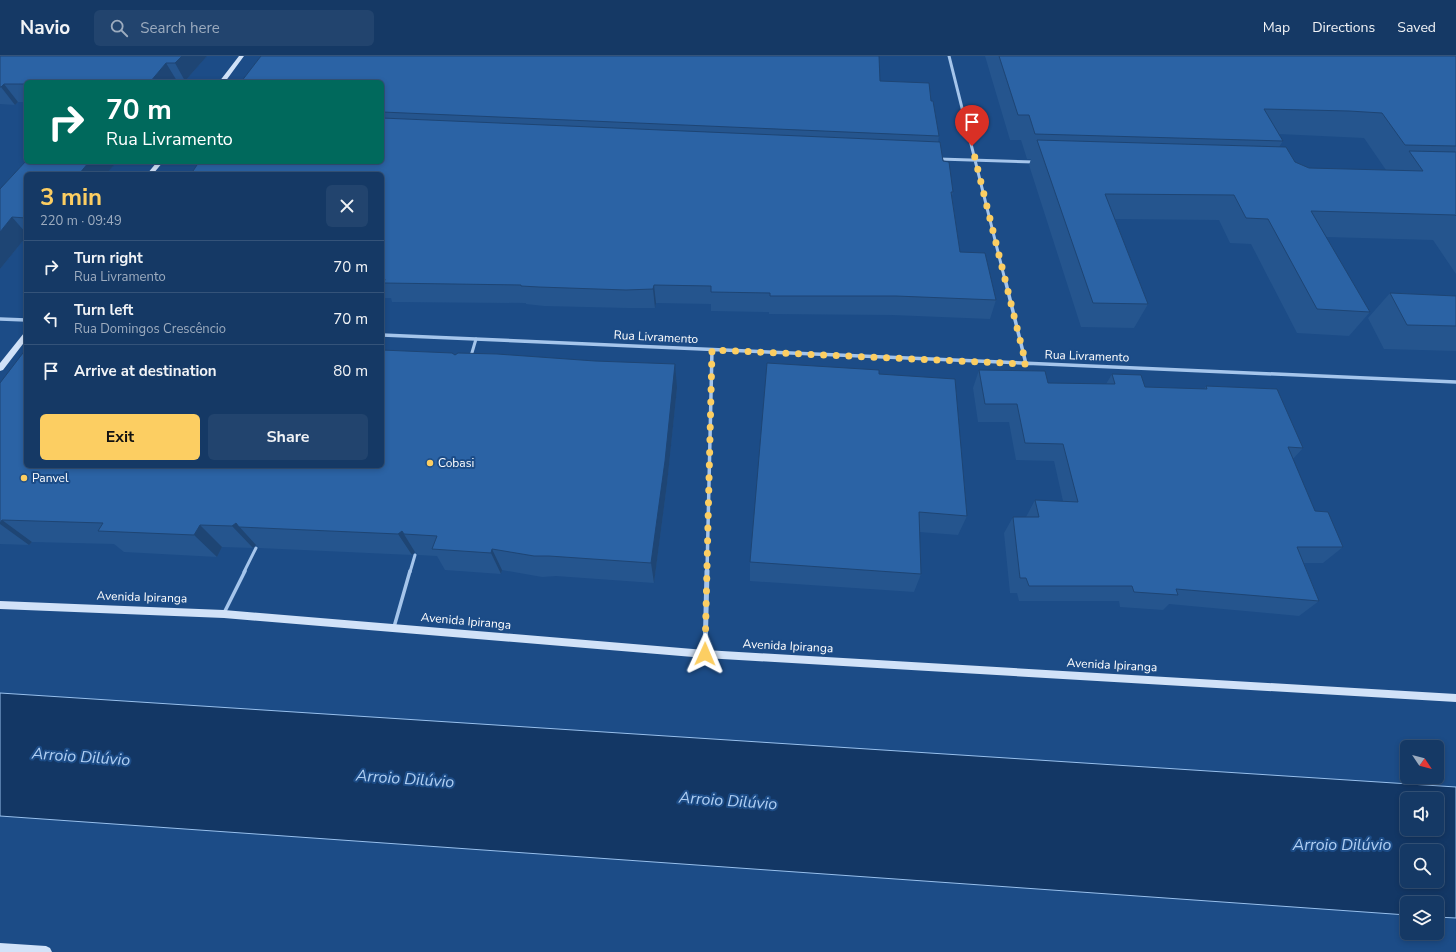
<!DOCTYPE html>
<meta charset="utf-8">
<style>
body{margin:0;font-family:"Nunito Sans",sans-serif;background:#22446e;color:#f1f3f6;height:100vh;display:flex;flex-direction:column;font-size:15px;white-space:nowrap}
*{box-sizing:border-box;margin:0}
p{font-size:13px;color:#9dacbf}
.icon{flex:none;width:22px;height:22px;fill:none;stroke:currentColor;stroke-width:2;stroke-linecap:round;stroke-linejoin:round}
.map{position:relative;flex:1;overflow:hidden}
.details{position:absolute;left:24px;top:116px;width:360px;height:296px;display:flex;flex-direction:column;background:#153965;border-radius:6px;box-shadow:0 2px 6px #0003,0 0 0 1px #345379}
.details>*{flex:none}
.guide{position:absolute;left:24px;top:24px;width:360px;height:84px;border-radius:6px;box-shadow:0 2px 6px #0003,0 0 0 1px #345379;background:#00695c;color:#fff;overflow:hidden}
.needle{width:26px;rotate:125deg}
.tools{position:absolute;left:1400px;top:684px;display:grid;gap:8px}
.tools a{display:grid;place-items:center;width:44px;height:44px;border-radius:6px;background:#153965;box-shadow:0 2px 6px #0003,0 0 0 1px #345379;font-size:20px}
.pin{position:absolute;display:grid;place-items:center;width:34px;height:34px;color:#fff;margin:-41px -17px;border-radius:50% 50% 50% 0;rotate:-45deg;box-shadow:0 0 4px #0007}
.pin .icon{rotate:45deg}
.me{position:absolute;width:44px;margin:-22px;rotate:1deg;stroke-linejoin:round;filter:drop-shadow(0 0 3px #0008)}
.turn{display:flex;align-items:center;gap:14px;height:84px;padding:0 16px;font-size:18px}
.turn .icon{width:52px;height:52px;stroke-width:2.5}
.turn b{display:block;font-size:28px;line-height:34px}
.round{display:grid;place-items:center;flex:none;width:42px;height:42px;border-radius:6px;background:#22446e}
.headline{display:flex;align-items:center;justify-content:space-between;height:68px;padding:0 16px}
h1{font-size:24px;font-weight:700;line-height:30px;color:#fcce62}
.primary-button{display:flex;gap:8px;margin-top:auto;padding:8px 16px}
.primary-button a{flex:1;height:46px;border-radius:6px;background:#fcce62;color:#111;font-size:16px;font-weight:700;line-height:46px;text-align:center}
.primary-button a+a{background:#22446e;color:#f1f3f6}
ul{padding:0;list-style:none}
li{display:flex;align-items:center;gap:12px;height:52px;padding:0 16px;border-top:1px solid #345379}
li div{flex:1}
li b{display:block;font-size:15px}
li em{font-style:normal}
header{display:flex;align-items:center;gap:24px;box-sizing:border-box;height:56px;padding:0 20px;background:#153965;border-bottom:1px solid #345379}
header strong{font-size:19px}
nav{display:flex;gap:22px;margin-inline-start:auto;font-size:14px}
.search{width:280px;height:36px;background:#22446e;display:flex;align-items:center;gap:10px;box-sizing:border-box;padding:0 14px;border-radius:6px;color:#9dacbf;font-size:15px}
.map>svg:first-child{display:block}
.water{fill:#133765;stroke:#98c0ed;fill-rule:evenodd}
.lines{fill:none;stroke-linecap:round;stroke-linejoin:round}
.lane-far1{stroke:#a5c5eb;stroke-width:3}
.lane{stroke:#a5c5eb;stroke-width:3.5}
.street-far2{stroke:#a5c5eb;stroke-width:3}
.street-far1{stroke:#a5c5eb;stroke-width:3.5}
.street{stroke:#a5c5eb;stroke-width:5}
.secondary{fill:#d1e2f8;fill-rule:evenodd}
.wall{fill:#25558e;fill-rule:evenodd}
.shaded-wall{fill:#1e4574}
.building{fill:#2b63a5;stroke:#1e4574}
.route{stroke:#fcce62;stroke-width:7;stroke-dasharray:0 12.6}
.poi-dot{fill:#fcce62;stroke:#1c4c87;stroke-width:1.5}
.labels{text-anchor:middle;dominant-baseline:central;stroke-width:4;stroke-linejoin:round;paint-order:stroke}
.street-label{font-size:12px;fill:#fff;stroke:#1c4c87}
.poi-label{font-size:12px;fill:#fff;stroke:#1c4c87;text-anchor:start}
.near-water-label{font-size:16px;font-style:italic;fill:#b0cff3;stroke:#1c4c87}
</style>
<header>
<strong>Navio</strong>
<div class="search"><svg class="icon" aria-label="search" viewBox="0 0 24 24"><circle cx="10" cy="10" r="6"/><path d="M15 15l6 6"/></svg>Search here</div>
<nav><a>Map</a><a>Directions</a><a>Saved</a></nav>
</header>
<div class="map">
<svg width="1456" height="896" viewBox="0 0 1456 896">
<rect width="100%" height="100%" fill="#1c4c87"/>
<path class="water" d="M0 637 1456 731V862L1437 861V847H1407V859L0 760ZM1407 743H1437V773H1407ZM1407 795H1437V825H1407Z"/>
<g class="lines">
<path class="lane-far1" d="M471 300 476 283
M244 516 256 492
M410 516 415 499"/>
<path class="lane" d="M224 557 245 515
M394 571 410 515"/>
<path class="street-far2" d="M949 0 1005 224
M939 103 1034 106"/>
<path class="street-far1" d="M1005 223 1026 308
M0 263 26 264
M382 279 1456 326
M707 516 712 294"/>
<path class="street" d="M705 598 707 515"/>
<path class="secondary" d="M239 0H244L225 26H219Z
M157 106H163L153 118H147Z
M24 277H26V284L3 314 0 315V307Z
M0 545 224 554 705 594 1456 638V646L705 602 224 562 0 553Z
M0 887 46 890 50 892 52 896H0Z"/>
</g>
<path class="wall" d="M0 0H207L185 25 26 26V46H18L15 49 0 48Z
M985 0H1456V218L1433 184 1326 181 1370 256 1349 280 1297 277 1251 188 1230 187 1219 164 1115 163 1148 248 1134 272 1081 271 1029 109 1031 103H1027L1021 84H1010ZM1279 78 1364 82 1386 114 1309 112 1295 106 1279 91 1283 85Z
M880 25 931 45 939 80 938 86 953 136 952 140 960 196 996 244 990 263 892 259 769 258V256L711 255V248L656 247 655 252H628L544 250 526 248V247L392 246 391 242H382V26Z
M26 105V106H112L114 109 106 118H26V181L0 213V133Z
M1390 237 1456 240V295L1384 293 1368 262Z
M455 299 677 332 667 428 654 527 556 520 542 521 502 514 501 518 445 514 437 500 418 499 415 496 412 499 259 492 256 489 253 492 222 491 217 501 124 496 114 488 32 486 29 489 0 488V327Z
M979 314 1048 327 1106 328 1112 318 1145 331 1204 333 1206 330 1303 392 1293 403 1315 455 1343 491 1323 507H1304L1319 545 1299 560 1169 548 1163 554 1120 551 1119 545H1019L1017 537H1010L1004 477 1013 461H1026L1035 444 1063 445 1054 405 1016 404 1009 366H978L973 332Z
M879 318 967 460 958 479 919 476 921 518 914 536 750 525V506Z"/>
<path class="shaded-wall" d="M182 0H207L185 25 175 7Z
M166 7 177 25 176 26H150Z
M4 28 18 46 15 49 1 31Z
M89 106H112L114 109 106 118H79Z
M12 161 26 177V181L0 213V176Z
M654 229 656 247 655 252 653 233Z
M675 308 677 332 667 428 654 527 651 507Z
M2 464 32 486 29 489 0 468V467Z
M236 467 256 489 253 492 232 470Z
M200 469 222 491 217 501 194 479Z
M402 475 415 496 412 499 398 478Z
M492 493 502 514 501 518 491 497Z"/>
<path class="building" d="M0 0H182L175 7H166L150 26H26V28H4L1 31H0Z
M261 0H879L880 25 929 27 931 45H933L939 80 382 56V26H241Z
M999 0H1456V90L1405 89 1382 57 1349 55 1264 53 1283 85 1035 78 1029 59H1018Z
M382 62 940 86 943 105 949 106 953 136H951L960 196 985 197 996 244 896 240H770V237L711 236V230L654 229 653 233 626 234 539 231 521 230V229L384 227 385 223H382V118H191L199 106H382Z
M1037 84 1286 91 1295 106 1309 112 1423 115 1409 95 1456 96V160L1455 159 1311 155 1370 256 1317 253 1268 163 1246 162 1234 139 1105 138 1148 248 1093 247Z
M26 105V106H89L79 118H26V162L12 161 0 176V133Z
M1390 237 1456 240V270L1407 269Z
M26 293V410H382V294L452 297 455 299 458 297 497 298 595 305 675 308 665 405 651 507 549 500H534L492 493 491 497 432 493 437 480 404 478 402 475 398 478 239 471 236 467 232 470 200 469 194 479 98 475 103 467 2 464 0 467V327Z
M767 307 879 314V318L955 323 967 460 919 456 921 518 750 506Z
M979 314 1045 315 1048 327 1115 328 1112 318 1141 319 1145 331 1207 333 1206 330 1277 333 1303 392 1288 391 1315 455 1328 456 1343 491H1297L1319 545 1176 533 1178 539 1134 536 1132 530H1029L1026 522H1020L1013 461H1039L1035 444 1078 446 1063 388 1025 387 1017 348H985Z"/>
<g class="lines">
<path class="route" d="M705 598 712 294 1026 308 972 90"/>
</g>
<g class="poi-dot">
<circle cx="430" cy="407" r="4"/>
<circle cx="24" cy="422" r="4"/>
</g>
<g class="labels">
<g class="street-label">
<text transform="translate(656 281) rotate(3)">Rua Livramento</text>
<text transform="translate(1087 300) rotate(2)">Rua Livramento</text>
<text transform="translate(142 541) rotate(2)">Avenida Ipiranga</text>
<text transform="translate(466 565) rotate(5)">Avenida Ipiranga</text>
<text transform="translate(788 590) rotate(3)">Avenida Ipiranga</text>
<text transform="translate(1112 609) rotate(3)">Avenida Ipiranga</text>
</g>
<g class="poi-label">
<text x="438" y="407">Cobasi</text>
<text x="32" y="422">Panvel</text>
</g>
<g class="near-water-label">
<text transform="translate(81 701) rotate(4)">Arroio Dilúvio</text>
<text transform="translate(405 723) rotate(4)">Arroio Dilúvio</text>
<text transform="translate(728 745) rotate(4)">Arroio Dilúvio</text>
<text x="1342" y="789">Arroio Dilúvio</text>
</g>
</g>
</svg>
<div class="tools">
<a><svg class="needle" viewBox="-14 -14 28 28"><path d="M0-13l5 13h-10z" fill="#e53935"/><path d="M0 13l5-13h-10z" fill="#9dacbf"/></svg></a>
<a><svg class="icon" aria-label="sound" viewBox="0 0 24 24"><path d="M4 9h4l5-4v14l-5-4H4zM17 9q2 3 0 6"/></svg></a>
<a><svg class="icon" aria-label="search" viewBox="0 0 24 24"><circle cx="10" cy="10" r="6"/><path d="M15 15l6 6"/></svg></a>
<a><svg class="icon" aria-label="layers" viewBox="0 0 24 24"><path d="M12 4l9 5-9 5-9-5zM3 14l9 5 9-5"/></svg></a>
</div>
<div class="pin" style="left:972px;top:90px;background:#d93025"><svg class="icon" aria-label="arrive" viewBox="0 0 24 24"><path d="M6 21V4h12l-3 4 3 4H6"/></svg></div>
<svg class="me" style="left:705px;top:598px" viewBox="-20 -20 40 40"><path d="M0-17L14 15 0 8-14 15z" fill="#fcce62" stroke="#fff" stroke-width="4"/></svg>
<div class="guide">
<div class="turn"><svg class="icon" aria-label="right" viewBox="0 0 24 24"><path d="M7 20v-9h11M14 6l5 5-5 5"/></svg><div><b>70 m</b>Rua Livramento</div></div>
</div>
<section class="details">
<div class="headline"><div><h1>3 min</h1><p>220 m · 09:49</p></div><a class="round"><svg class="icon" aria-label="close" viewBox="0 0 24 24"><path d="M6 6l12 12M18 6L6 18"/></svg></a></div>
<ul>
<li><svg class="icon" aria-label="right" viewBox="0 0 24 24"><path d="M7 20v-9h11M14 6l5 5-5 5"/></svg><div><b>Turn right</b><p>Rua Livramento</p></div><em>70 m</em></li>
<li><svg class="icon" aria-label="left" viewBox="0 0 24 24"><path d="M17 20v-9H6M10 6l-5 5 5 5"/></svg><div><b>Turn left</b><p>Rua Domingos Crescêncio</p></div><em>70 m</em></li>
<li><svg class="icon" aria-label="arrive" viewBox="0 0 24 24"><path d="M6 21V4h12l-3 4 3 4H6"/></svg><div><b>Arrive at destination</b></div><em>80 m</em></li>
</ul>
<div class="primary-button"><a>Exit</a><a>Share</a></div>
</section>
</div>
